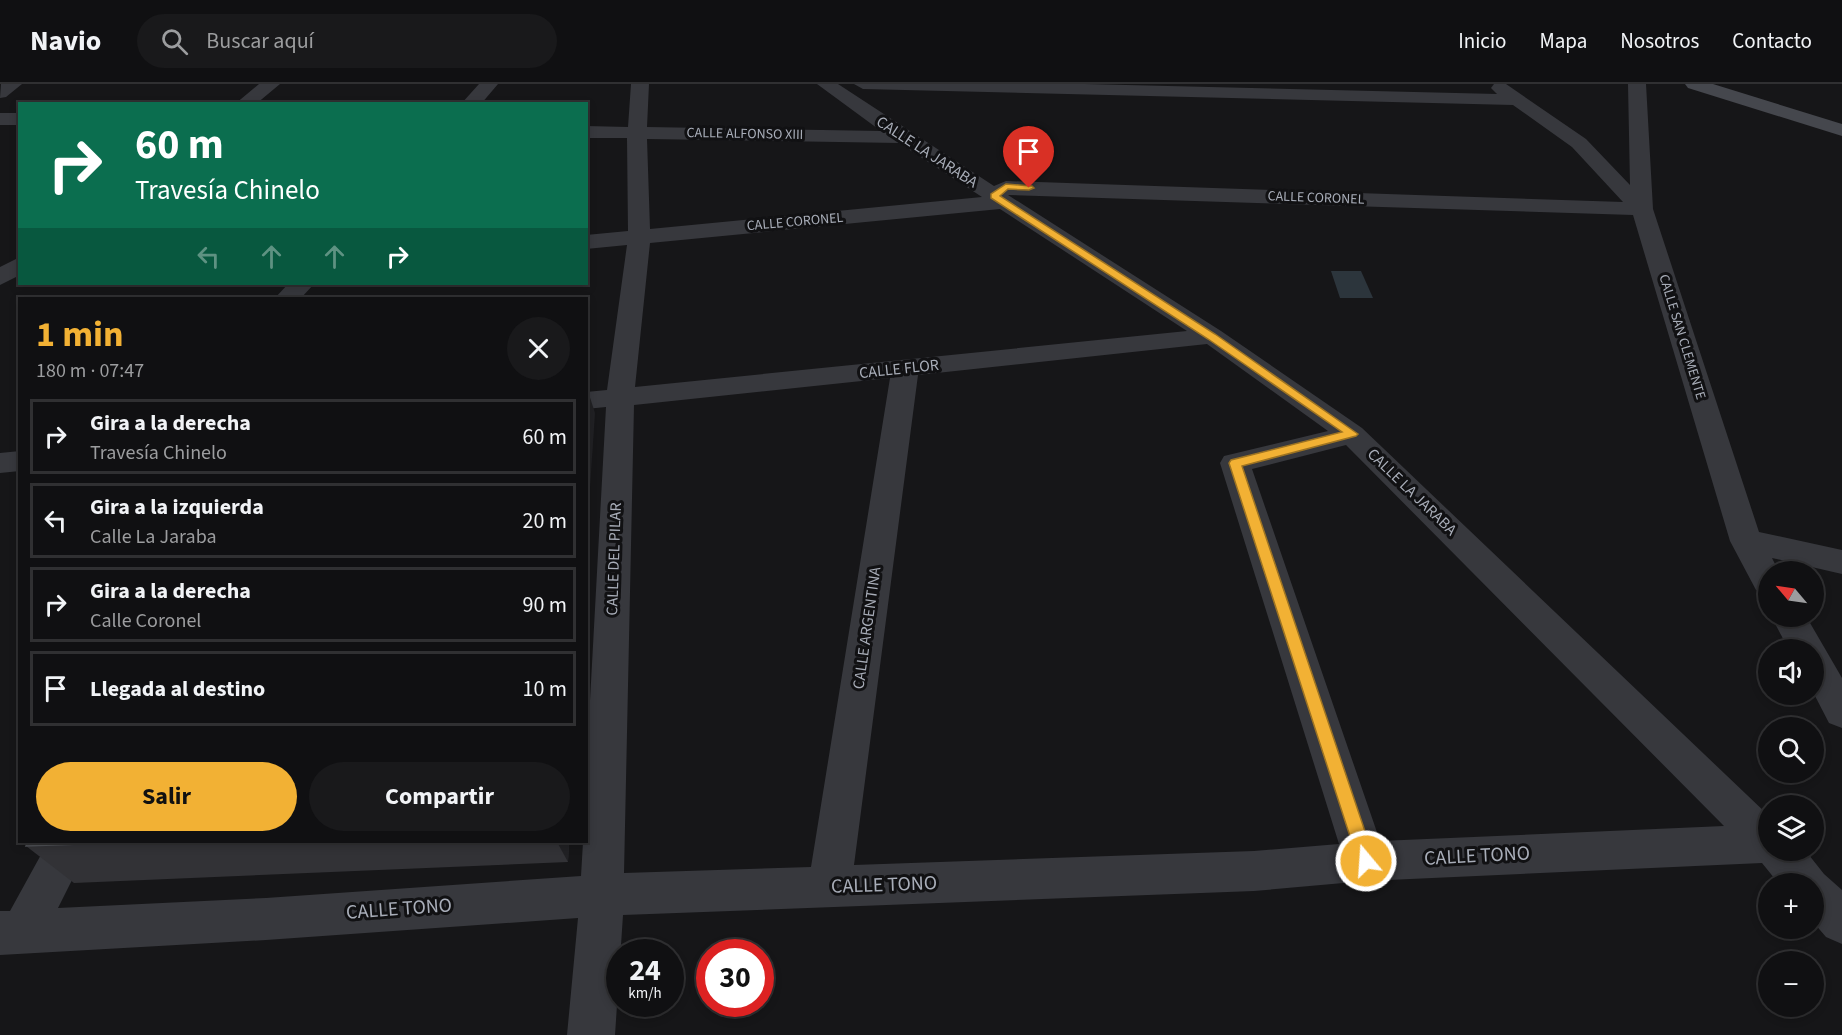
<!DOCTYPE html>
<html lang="es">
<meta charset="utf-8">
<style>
body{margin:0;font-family:"Source Sans 3",sans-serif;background:#19191b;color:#f1f3f6;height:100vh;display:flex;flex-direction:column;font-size:22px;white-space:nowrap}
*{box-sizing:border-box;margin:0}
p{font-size:20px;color:#9c9d9f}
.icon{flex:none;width:33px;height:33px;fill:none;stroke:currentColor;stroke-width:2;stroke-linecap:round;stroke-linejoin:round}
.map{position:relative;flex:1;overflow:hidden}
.panel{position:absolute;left:18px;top:213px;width:570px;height:546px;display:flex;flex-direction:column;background:#101012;border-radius:0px;box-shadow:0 3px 9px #0003,0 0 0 2px #303032}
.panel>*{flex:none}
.guide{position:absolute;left:18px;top:18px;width:570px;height:183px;border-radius:0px;box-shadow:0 3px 9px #0003,0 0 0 2px #303032;background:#0b6e4f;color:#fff;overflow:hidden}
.needle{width:39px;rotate:299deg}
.tools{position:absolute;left:1758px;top:477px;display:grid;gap:12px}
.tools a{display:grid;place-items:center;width:66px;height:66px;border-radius:50%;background:#101012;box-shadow:0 3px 9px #0003,0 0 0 2px #303032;font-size:30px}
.speed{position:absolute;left:606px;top:855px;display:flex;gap:12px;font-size:30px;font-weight:700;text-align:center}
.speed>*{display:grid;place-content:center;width:78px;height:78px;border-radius:50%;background:#101012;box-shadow:0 3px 9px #0003,0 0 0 2px #303032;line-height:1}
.speed small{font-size:15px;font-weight:400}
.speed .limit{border:9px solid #d22;background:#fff;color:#111}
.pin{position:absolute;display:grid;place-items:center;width:51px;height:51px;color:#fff;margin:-62px -26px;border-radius:50% 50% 50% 0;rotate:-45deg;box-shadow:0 0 6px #0007}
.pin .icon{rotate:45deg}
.me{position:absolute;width:66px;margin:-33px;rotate:342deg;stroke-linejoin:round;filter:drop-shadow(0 0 4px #0008)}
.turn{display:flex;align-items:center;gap:21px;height:126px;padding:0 18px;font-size:27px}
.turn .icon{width:78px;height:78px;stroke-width:2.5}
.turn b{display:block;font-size:42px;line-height:51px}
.lanes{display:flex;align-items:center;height:57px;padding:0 18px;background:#0003;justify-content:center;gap:30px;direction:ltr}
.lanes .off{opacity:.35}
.round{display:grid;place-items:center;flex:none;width:63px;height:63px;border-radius:32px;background:#19191b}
.headline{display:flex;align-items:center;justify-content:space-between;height:102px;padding:0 18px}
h1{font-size:36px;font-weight:700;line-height:45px;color:#f2b134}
.button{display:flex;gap:12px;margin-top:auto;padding:12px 18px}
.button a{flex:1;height:69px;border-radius:36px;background:#f2b134;color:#111;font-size:24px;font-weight:700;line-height:69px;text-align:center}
.button a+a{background:#19191b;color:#f1f3f6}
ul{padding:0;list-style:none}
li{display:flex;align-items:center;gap:18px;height:75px;margin:0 12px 9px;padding:0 6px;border:3px solid #303032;border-radius:0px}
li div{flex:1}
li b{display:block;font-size:22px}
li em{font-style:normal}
header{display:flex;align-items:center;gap:36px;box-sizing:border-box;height:84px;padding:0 30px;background:#101012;border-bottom:2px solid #303032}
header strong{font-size:28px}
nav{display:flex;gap:33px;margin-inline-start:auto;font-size:21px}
.search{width:420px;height:54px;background:#19191b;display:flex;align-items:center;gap:15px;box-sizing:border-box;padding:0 21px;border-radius:33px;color:#9c9d9f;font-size:22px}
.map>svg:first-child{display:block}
.water{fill:#2c353c}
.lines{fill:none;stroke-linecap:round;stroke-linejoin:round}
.street{fill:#37383d;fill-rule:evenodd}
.secondary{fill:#45474d;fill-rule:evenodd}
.wall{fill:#323236}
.shaded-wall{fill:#212124}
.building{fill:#3f3f44;stroke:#4f5156;stroke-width:1.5}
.route{fill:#f2b134;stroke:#9d7322;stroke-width:1.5}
.labels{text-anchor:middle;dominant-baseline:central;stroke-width:6;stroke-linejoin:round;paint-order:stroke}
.far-street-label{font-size:14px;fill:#a8adb8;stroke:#111113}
.street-label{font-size:16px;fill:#a8adb8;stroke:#111113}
.near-street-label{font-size:20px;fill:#a8adb8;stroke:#111113}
</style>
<header>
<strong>Navio</strong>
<div class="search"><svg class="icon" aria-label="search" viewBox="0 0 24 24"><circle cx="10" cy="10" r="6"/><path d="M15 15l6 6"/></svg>Buscar aquí</div>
<nav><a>Inicio</a><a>Mapa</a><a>Nosotros</a><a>Contacto</a></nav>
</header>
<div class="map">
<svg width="1842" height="951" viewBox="0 0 1842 951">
<rect width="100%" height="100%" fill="#161618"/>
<path class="water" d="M1331 187H1361L1373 214H1340Z"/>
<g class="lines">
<path class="street" d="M22 0 6 13 0 14 1 0Z
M259 0H280L256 20H235Z
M479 0H498L481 20H461Z
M631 0H649L647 43 881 47 817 0H838L994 102 1006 97 1623 118 1572 63 1513 21 863 5 854 0H1085L1497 10 1491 4 1494 0H1506L1586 55 1630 101 1628 0H1646L1653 125 1759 448 1842 466V490L1772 474 1779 488H1768V509L1756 506 1730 457 1633 131 1008 111 1221 247 1362 344 1768 731V766H1805L1824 790 1842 806V860L1826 853 1814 839V800H1779L1762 779 1366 797 1254 807 623 831 615 951H567L578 834 266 856 0 871V827H10L48 758H91L58 824 266 814 581 792 583 758H586V690L606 323 586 325V308L607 306 627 161 586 165V151L628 147 627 54H586V42L628 43ZM647 55 899 59 982 113 650 145ZM1000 125 1187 247 635 303 650 159ZM1207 260 1328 347 1224 372 1220 379 1339 760 1254 767 854 781 918 291ZM890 294 811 783 624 789 634 321ZM1346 361 1724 742 1380 757 1252 385Z
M0 29H20V41H0Z
M20 173V191L0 201V183Z
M288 200H314L301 214H275Z
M20 367V387L0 389V369Z
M1771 532H1806L1842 594V644L1829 639 1814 610V566H1789Z"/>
<path class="secondary" d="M1685 0H1713L1842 40V52L1688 4Z"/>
</g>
<path class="wall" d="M28 758H569L568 778 74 799 26 762Z"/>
<path class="shaded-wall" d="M586 301 595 329 586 464Z
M557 758H569L568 778Z"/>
<path class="building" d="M28 758H138L26 762Z"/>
<path class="route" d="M1006 100 1032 102 1034 104 1029 106 1008 105 1000 112 1215 250 1358 350 1356 352 1242 382 1375 777 1373 783 1366 785 1360 783 1358 777 1229 379 1231 376 1342 348 1208 255 991 114V110Z"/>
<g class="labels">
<g class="far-street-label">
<text transform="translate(745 50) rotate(1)">CALLE ALFONSO XIII</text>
<text transform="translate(1316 114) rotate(2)">CALLE CORONEL</text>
<text transform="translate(795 138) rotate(-5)">CALLE CORONEL</text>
<text transform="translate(1682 253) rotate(73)">CALLE SAN CLEMENTE</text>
</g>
<g class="street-label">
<text transform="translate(927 68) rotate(33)">CALLE LA JARABA</text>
<text transform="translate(899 285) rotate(-6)">CALLE FLOR</text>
<text transform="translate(1412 408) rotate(44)">CALLE LA JARABA</text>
<text transform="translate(614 475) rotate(-88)">CALLE DEL PILAR</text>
<text transform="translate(867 544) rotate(-82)">CALLE ARGENTINA</text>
</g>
<g class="near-street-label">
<text transform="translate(1477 772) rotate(-3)">CALLE TONO</text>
<text transform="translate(884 801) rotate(-2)">CALLE TONO</text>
<text transform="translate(399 825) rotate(-4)">CALLE TONO</text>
</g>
</g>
</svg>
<div class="tools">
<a><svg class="needle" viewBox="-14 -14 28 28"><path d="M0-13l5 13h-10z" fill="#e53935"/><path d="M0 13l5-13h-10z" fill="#9c9d9f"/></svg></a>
<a><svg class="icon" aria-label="sound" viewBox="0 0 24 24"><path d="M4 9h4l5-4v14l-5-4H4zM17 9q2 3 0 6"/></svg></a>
<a><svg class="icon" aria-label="search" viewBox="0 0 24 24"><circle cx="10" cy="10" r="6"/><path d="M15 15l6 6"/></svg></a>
<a><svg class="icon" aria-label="layers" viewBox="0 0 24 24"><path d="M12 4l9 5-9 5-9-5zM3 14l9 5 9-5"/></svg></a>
<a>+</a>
<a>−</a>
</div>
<div class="speed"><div>24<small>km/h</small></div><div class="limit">30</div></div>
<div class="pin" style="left:1029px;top:104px;background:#d93025"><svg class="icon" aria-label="arrive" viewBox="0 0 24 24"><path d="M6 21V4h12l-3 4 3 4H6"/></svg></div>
<svg class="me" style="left:1366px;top:777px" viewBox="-20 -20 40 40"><circle r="17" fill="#f2b134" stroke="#fff" stroke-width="3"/><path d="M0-11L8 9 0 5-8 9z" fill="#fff"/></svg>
<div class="guide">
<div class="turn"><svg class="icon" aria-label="right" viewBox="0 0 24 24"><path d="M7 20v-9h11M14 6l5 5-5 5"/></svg><div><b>60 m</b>Travesía Chinelo</div></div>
<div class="lanes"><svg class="icon off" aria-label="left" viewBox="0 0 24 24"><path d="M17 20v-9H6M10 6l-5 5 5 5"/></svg><svg class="icon off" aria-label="ahead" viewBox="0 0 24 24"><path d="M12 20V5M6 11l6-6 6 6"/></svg><svg class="icon off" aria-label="ahead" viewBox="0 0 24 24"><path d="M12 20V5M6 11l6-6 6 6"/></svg><svg class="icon" aria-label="right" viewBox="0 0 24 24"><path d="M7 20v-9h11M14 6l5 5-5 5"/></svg></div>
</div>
<section class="panel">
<div class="headline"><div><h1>1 min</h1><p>180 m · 07:47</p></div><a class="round"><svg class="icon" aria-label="close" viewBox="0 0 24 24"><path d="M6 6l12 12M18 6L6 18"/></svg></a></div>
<ul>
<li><svg class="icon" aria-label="right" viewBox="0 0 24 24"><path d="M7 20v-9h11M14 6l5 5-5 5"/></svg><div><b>Gira a la derecha</b><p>Travesía Chinelo</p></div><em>60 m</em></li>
<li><svg class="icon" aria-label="left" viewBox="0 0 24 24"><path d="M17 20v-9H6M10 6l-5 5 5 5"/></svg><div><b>Gira a la izquierda</b><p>Calle La Jaraba</p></div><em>20 m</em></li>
<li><svg class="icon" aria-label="right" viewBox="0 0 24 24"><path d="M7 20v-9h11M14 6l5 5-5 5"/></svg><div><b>Gira a la derecha</b><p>Calle Coronel</p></div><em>90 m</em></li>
<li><svg class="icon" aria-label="arrive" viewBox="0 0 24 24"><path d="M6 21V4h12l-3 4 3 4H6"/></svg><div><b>Llegada al destino</b></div><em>10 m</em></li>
</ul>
<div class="button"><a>Salir</a><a>Compartir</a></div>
</section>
</div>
